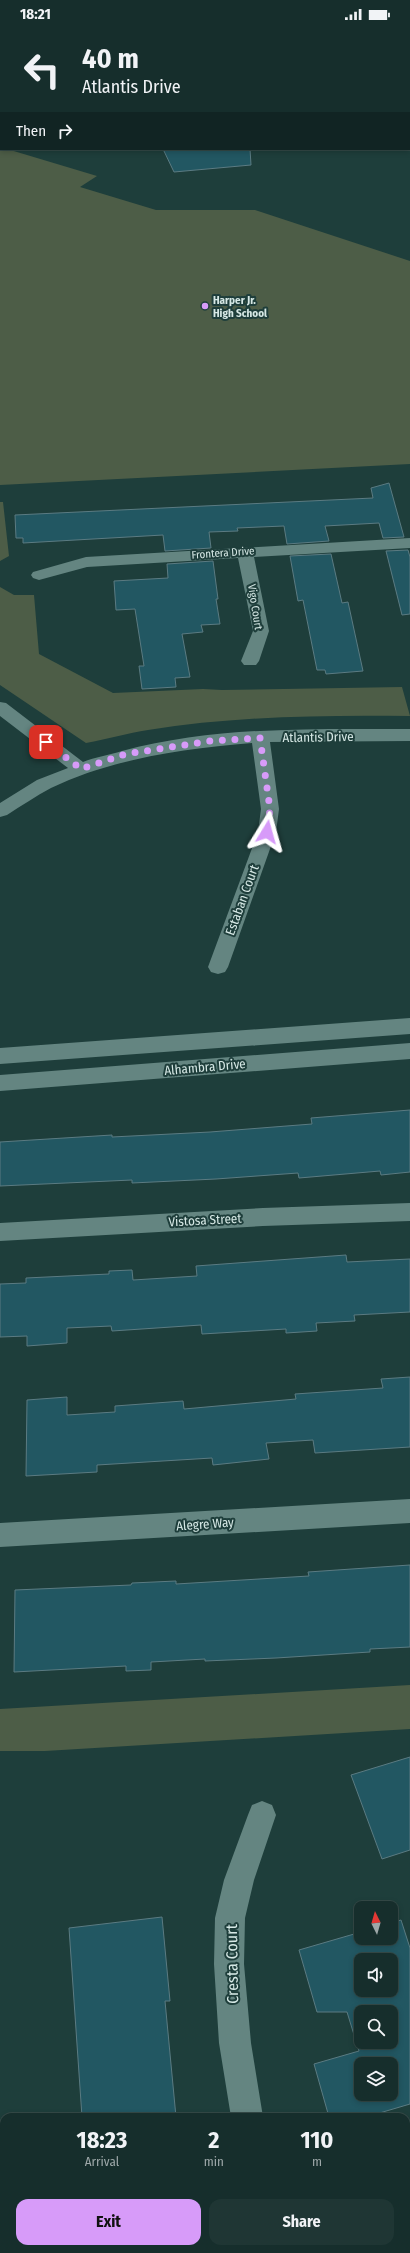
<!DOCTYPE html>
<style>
body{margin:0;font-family:"Fira Sans Condensed",sans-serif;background:#1f3634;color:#f1f3f6;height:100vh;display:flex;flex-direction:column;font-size:15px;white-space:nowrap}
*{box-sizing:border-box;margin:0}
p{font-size:13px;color:#9ea8a9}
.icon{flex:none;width:22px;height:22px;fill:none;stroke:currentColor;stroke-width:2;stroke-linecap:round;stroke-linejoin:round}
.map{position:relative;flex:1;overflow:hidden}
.panel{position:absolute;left:0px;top:2085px;width:410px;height:140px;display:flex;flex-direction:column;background:#162e2c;border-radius:12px 12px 0 0;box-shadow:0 2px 6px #0003,0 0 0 1px #354a48}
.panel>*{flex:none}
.banner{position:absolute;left:0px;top:0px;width:410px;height:122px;box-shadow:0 2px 6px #0003,0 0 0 1px #354a48;background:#162e2c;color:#f1f3f6;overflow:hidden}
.needle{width:26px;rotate:355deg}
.controls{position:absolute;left:354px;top:1873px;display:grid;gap:8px}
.controls a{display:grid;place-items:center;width:44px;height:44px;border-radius:8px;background:#162e2c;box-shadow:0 2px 6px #0003,0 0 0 1px #354a48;font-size:20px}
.pin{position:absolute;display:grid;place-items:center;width:34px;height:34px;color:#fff;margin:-17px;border-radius:8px;box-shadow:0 2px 6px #0006}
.me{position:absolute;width:44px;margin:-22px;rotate:8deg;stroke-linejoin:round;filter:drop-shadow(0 0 3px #0008)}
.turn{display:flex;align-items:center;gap:14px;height:84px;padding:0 16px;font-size:18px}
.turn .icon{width:52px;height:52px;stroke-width:2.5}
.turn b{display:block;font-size:28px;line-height:34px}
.then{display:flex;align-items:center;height:38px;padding:0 16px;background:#0003;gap:8px;font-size:15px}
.eta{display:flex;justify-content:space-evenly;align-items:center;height:68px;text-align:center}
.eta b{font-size:24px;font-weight:700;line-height:28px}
.cta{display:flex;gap:8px;margin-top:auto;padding:8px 16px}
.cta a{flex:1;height:46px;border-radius:12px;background:#d79bf9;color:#111;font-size:16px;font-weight:700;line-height:46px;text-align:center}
.cta a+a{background:#1f3634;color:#f1f3f6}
.status{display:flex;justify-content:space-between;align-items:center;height:28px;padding:0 20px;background:#162e2c;direction:ltr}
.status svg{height:11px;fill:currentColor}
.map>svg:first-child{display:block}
.green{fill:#4d5d47}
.building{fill:#225762;stroke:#5b7b82;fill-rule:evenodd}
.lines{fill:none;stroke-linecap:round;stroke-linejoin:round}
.minor{fill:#648581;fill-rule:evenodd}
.secondary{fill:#648581;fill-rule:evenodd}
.route{stroke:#d79bf9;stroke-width:7;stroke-dasharray:0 12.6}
.poi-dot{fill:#d79bf9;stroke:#1e3e3b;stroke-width:1.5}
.labels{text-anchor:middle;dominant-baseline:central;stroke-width:4;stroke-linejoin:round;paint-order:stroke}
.far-poi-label{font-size:11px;font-weight:bold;fill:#d6e8e5;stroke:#1e3e3b;text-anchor:start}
.far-street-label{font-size:11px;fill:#d6e8e5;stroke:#1e3e3b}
.street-label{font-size:13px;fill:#d6e8e5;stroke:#1e3e3b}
.near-street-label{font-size:16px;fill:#d6e8e5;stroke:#1e3e3b}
</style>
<div class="status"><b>18:21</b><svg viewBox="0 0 49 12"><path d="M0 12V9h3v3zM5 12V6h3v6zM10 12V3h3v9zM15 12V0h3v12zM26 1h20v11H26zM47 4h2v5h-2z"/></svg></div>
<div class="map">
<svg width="410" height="2225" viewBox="0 0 410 2225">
<rect width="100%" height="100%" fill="#1e3e3b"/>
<path class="green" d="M0 119 1 121H7L97 148 80 159 156 182H255L410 233V436L0 457Z
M0 474H3L9 528 0 533Z
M0 559 14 567H34L39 626 113 665 203 661 222 662 402 659 410 688C323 687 235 688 148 702 128 705 107 711 86 715L0 657Z
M410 1657V1701L45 1723H0V1681Z"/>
<path class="building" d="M163 121H250L251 137 174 144Z
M389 455 404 509 383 510 379 495 325 498 329 513 287 516 284 498 237 500 238 503 209 504 211 520 165 523 163 507 23 515V510H16L15 487 373 470 371 460Z
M408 522 410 529V586L402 587 386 523Z
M331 526 342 575 348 574 363 643 326 646 325 642H317L303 572 298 573 290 528Z
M213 533 218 571H216L220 596 201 597 203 604 182 606 190 649 175 650 176 659 142 661 139 638H144L135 581 116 582 114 553 168 550 167 536Z
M410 1082V1144L381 1147 380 1143 299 1150 298 1145 216 1151 132 1155V1152L0 1158V1114L112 1107V1109L210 1104 312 1096 311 1090Z
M346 1227 347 1234 410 1231V1284L354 1287 355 1293 316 1295 317 1303 286 1305V1301L202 1306 201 1297 112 1303 111 1298 67 1300V1315L27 1318V1308L0 1309V1256L26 1255V1250L109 1246V1243L132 1242 133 1252 197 1248 196 1238Z
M410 1349V1419L315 1425 313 1412 266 1415 269 1431 213 1437 212 1430 97 1437V1444L26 1448 27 1372 67 1369V1387L115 1384V1378L183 1373 184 1381 296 1371 295 1366 383 1360 381 1351Z
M410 1537V1619L370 1621V1624L276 1630 205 1633V1631L151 1634V1642L126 1643V1638L14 1644 15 1562 131 1557 132 1555 176 1553V1556L309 1548 308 1544Z
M410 1729V1822L382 1831 351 1747Z
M162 1889 170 1973H165L176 2089H82L69 1900Z
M401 1892 410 1920V2076L366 2089H329L314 2036 359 2023 347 1984H317L299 1922 361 1904V1910H391V1895ZM361 1932H391V1962H361ZM361 1984H391V2014H361ZM361 2036H391V2066H361Z"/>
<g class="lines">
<path class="minor" d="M410 510V520L254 529 269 603 259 633 256 637H244L241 633 253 603 238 530 87 539 39 552 33 550 31 547 33 544 86 529Z
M0 674 6 675 83 734C95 729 109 727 122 723 215 698 314 701 410 701V713L270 714 279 781 276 804 228 939 225 944 218 946 211 944 208 939 258 804 261 781 252 715C183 721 114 730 51 760 36 768 21 778 7 787L0 789V775L37 752 68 740 0 688Z
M410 1175V1193L263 1198 0 1213V1195L263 1180Z
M410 1471V1495L0 1519V1495Z
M262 1773 272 1777 276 1787 254 1852 245 1890 244 1936 251 2015 263 2089H231L219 2015 214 1936 215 1890 224 1852 248 1787 252 1777Z
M263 2221H297L298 2225H264Z"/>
<path class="secondary" d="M410 990V1006L0 1036V1020Z
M410 1015V1031L0 1063V1047Z"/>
</g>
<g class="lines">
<path class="route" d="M46 714 81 741 126 726 210 713 260 710 270 781 267 804"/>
</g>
<circle class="poi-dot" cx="205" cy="278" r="4"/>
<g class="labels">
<g class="far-poi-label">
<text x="213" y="272">Harper Jr.<tspan x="213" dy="13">High School</tspan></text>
</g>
<g class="far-street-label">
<text transform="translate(223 525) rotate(-4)">Frontera Drive</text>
<text transform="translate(255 579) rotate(81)">Vigo Court</text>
</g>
<g class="street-label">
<text transform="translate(318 709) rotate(-1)">Atlantis Drive</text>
<text transform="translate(242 872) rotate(-70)">Estaban Court</text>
<text transform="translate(205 1039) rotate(-5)">Alhambra Drive</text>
<text transform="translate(205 1192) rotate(-3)">Vistosa Street</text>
<text transform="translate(205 1496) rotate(-4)">Alegre Way</text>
</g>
<g class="near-street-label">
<text transform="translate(232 1936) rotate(-91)">Cresta Court</text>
</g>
</g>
</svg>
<div class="controls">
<a><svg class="needle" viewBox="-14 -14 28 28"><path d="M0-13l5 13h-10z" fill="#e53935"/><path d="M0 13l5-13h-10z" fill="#9ea8a9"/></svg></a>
<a><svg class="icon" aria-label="sound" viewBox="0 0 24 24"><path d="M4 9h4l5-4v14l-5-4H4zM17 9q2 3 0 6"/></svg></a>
<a><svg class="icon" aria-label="search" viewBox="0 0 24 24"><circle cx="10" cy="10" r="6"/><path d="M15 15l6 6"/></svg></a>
<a><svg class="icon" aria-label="layers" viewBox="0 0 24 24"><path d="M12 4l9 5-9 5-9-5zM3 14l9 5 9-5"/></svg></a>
</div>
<div class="pin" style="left:46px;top:714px;background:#d93025"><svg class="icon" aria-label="arrive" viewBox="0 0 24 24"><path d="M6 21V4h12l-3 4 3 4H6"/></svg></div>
<svg class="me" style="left:267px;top:804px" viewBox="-20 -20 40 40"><path d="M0-17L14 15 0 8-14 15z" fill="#d79bf9" stroke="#fff" stroke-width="4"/></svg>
<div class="banner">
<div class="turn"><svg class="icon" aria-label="left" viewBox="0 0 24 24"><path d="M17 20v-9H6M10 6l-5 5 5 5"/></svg><div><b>40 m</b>Atlantis Drive</div></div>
<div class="then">Then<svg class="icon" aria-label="right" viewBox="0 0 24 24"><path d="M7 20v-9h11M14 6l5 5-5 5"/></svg></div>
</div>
<section class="panel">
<div class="eta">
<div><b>18:23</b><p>Arrival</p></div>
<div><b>2</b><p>min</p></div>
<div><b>110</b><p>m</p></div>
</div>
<div class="cta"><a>Exit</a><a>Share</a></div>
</section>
</div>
